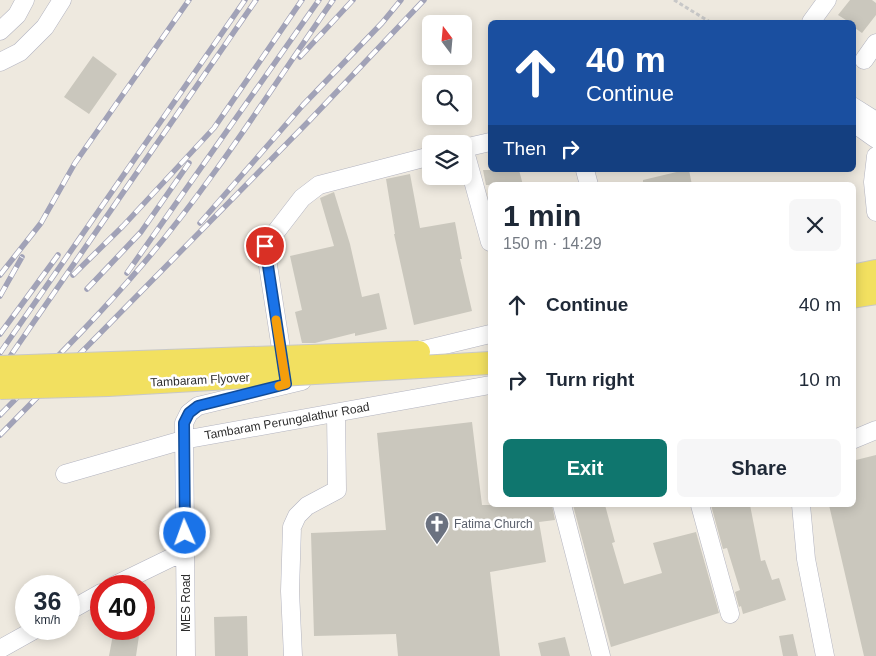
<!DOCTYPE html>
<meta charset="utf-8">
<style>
body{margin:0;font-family:Helvetica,sans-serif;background:#f6f6f7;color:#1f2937;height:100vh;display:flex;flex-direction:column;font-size:19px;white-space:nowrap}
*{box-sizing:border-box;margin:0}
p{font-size:16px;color:#747a83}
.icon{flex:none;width:28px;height:28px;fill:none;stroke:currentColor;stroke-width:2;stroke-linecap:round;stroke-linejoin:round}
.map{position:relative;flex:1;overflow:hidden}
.sheet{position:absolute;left:488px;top:182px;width:368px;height:325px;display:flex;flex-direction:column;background:#fff;border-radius:8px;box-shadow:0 2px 12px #0003}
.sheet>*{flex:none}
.hud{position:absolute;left:488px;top:20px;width:368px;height:152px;border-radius:8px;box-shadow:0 2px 12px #0003;background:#1a4fa0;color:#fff;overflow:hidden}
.needle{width:32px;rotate:344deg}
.fabs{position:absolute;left:422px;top:15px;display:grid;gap:10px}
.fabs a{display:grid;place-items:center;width:50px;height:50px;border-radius:8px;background:#fff;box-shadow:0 2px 12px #0003;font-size:25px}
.speed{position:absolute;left:15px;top:575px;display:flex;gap:10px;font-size:25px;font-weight:700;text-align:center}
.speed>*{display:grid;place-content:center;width:65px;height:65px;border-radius:50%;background:#fff;box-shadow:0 2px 12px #0003;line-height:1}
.speed small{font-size:12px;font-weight:400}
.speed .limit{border:8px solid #d22;background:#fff;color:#111}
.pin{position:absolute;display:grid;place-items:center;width:42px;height:42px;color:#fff;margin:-21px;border:2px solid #fff;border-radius:50%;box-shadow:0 1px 5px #0007}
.me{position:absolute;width:55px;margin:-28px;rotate:358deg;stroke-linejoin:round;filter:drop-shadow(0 0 4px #0008)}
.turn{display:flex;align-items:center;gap:18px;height:105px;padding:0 15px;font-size:22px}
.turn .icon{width:65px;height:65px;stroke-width:2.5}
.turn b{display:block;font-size:35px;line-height:42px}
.then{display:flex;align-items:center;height:48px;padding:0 15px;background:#0003;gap:10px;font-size:19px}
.round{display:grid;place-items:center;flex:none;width:52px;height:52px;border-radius:8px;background:#f6f6f7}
.head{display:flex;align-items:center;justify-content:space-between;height:85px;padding:0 15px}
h1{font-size:30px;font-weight:600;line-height:38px}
.action{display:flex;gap:10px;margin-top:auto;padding:10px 15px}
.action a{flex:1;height:58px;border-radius:8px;background:#0f766e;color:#fff;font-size:20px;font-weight:600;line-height:58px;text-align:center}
.action a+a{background:#f6f6f7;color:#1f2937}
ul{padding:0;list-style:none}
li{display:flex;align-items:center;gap:15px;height:75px;padding:0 15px}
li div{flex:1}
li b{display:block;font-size:19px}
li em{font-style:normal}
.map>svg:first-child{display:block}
.building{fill:#cac7bd}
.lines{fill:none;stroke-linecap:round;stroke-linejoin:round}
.minor-casing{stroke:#b3b4c0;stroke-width:19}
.major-casing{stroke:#c8c8c8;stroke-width:24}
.path{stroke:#c8c8c8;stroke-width:3;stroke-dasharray:4 2.5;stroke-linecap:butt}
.minor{stroke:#fff;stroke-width:18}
.major{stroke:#f2e060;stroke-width:22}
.rail-casing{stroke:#a1a2b7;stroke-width:5.5}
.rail{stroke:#fff;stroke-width:4;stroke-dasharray:11;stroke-linecap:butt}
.major-bridge-casing{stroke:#c8c8c8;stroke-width:24;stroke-linecap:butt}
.major-bridge{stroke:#f2e060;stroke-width:22}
.route-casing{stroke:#114b97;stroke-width:12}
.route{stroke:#1a73e8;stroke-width:9}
.slow{stroke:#f59e0b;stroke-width:9}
.labels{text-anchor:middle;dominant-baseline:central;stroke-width:5;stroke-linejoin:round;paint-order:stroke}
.street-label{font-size:12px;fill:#2d2d2d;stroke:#fff}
.worship-label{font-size:12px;fill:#5b616d;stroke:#fff;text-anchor:start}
</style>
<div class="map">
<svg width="876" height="656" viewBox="0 0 876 656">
<rect width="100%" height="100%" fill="#eee9df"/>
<path class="building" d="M850 0H872L876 3V15L862 33 852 26V22H849L838 15Z
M93 56 117 74 89 114 64 97Z
M483 170H519L523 185H486Z
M685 170H689L692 185H643V180Z
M410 174 420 228 455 222 462 259H460L472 311 414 325 394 234H395L386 179Z
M334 192 350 244 362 297 379 293 387 329 355 336V333L315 343H302L295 312 302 310 290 256 334 246 320 198Z
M472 422 482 505H552L555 520 539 522 546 562 490 572 500 656H398L396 634 314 636 311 533 386 530 377 433Z
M876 455V656H864L829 505H852V461Z
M573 505H605L615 542 612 543 624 584 662 573 653 543 696 532 719 613 611 647Z
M711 505H750L761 561 765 560 772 580 779 578 786 600 743 614 741 606 739 607 735 592 740 590 727 548 723 549Z
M247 616 248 656H215L214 617Z
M114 629H140L136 656H109Z
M793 634 798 656H783L779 636Z
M565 637 570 656H541L538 643Z"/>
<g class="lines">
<defs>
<path id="minor" d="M811 22 827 0
M0 31 17 15 25 0
M864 60 876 43
M0 62 20 52 45 27 62 0
M852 106 876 121
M852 122 876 139
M490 142 464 148 490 242
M876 156 873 182 876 212
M585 170 589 185
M407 354 490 334
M284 368 265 246 302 198 319 185 431 156
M852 440 876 430
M65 474 183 440 490 385
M562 505 601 656
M700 505 730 614
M801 505 806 559 825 656
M113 586 185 551
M69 611 101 593
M0 649 36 629
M186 656 184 423 189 413 198 406 302 381
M293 656 290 591 292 527 297 516 307 506 337 490 336 413"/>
<path id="major" d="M852 276 876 271
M852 297 876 293"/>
</defs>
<use href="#minor" class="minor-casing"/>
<use href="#major" class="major-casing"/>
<path class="path" d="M674 0 710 22"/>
<use href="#minor" class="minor"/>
<use href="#major" class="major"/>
<defs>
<path id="rail" d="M300 57 353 0
M200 223 303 105 382 23 401 0
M127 273 319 0
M0 275 41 223 75 163 189 0
M73 275 123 226 214 128 302 0
M87 289 141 232 189 163
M0 296 22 257
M0 334 58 255
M0 353 245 0
M0 371 256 0
M0 415C48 366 98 317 143 264 213 182 271 89 333 0
M0 435 309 121 424 0"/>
</defs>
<use href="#rail" class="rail-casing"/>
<use href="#rail" class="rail"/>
<defs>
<path id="major-bridge" d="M0 367 419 352
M0 388 108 385 490 363"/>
</defs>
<use href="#major-bridge" class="major-bridge-casing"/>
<use href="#major-bridge" class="major-bridge"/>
</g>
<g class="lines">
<defs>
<path id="route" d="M185 533 184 423 189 413 198 406 286 384 265 246"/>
</defs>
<use href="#route" class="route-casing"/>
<use href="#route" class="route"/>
<path class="slow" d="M276 320 286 384 279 386"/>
</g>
<defs>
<symbol id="church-pin" viewBox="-11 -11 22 30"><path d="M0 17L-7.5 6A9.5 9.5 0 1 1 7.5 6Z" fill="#6b7280" stroke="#fff"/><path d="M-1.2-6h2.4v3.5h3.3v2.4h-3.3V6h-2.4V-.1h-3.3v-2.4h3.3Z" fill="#fff"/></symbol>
</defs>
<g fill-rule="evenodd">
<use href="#church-pin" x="423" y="510" width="28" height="38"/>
</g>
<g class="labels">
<g class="street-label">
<text transform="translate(200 380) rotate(-3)">Tambaram Flyover</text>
<text transform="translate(287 421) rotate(-10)">Tambaram Perungalathur Road</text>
<text transform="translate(186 603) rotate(-90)">MES Road</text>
</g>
<g class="worship-label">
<text x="454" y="524">Fatima Church</text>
</g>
</g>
</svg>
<div class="fabs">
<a><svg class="needle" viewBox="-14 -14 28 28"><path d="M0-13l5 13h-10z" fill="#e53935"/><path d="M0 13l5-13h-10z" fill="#747a83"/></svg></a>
<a><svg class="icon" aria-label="search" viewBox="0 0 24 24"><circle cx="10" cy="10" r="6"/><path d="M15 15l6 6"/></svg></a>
<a><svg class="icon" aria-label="layers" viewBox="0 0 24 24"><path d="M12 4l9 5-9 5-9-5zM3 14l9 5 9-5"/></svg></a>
</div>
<div class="speed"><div>36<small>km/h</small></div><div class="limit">40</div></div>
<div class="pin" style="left:265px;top:246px;background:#d93025"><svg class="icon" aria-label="arrive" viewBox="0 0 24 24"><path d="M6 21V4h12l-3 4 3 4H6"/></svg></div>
<svg class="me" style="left:185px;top:533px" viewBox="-20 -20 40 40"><circle r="17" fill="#1a73e8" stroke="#fff" stroke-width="3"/><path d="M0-11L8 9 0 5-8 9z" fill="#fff"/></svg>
<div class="hud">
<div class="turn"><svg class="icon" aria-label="ahead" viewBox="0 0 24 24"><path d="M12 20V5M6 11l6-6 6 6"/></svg><div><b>40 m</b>Continue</div></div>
<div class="then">Then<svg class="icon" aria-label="right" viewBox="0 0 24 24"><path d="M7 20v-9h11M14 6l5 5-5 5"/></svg></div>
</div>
<section class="sheet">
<div class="head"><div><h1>1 min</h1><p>150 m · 14:29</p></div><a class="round"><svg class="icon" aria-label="close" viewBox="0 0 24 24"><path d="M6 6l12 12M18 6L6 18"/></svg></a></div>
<ul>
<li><svg class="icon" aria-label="ahead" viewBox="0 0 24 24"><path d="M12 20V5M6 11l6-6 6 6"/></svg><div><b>Continue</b></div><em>40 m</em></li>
<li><svg class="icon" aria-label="right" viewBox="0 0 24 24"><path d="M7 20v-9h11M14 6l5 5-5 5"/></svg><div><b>Turn right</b></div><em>10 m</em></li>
</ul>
<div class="action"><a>Exit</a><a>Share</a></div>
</section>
</div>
